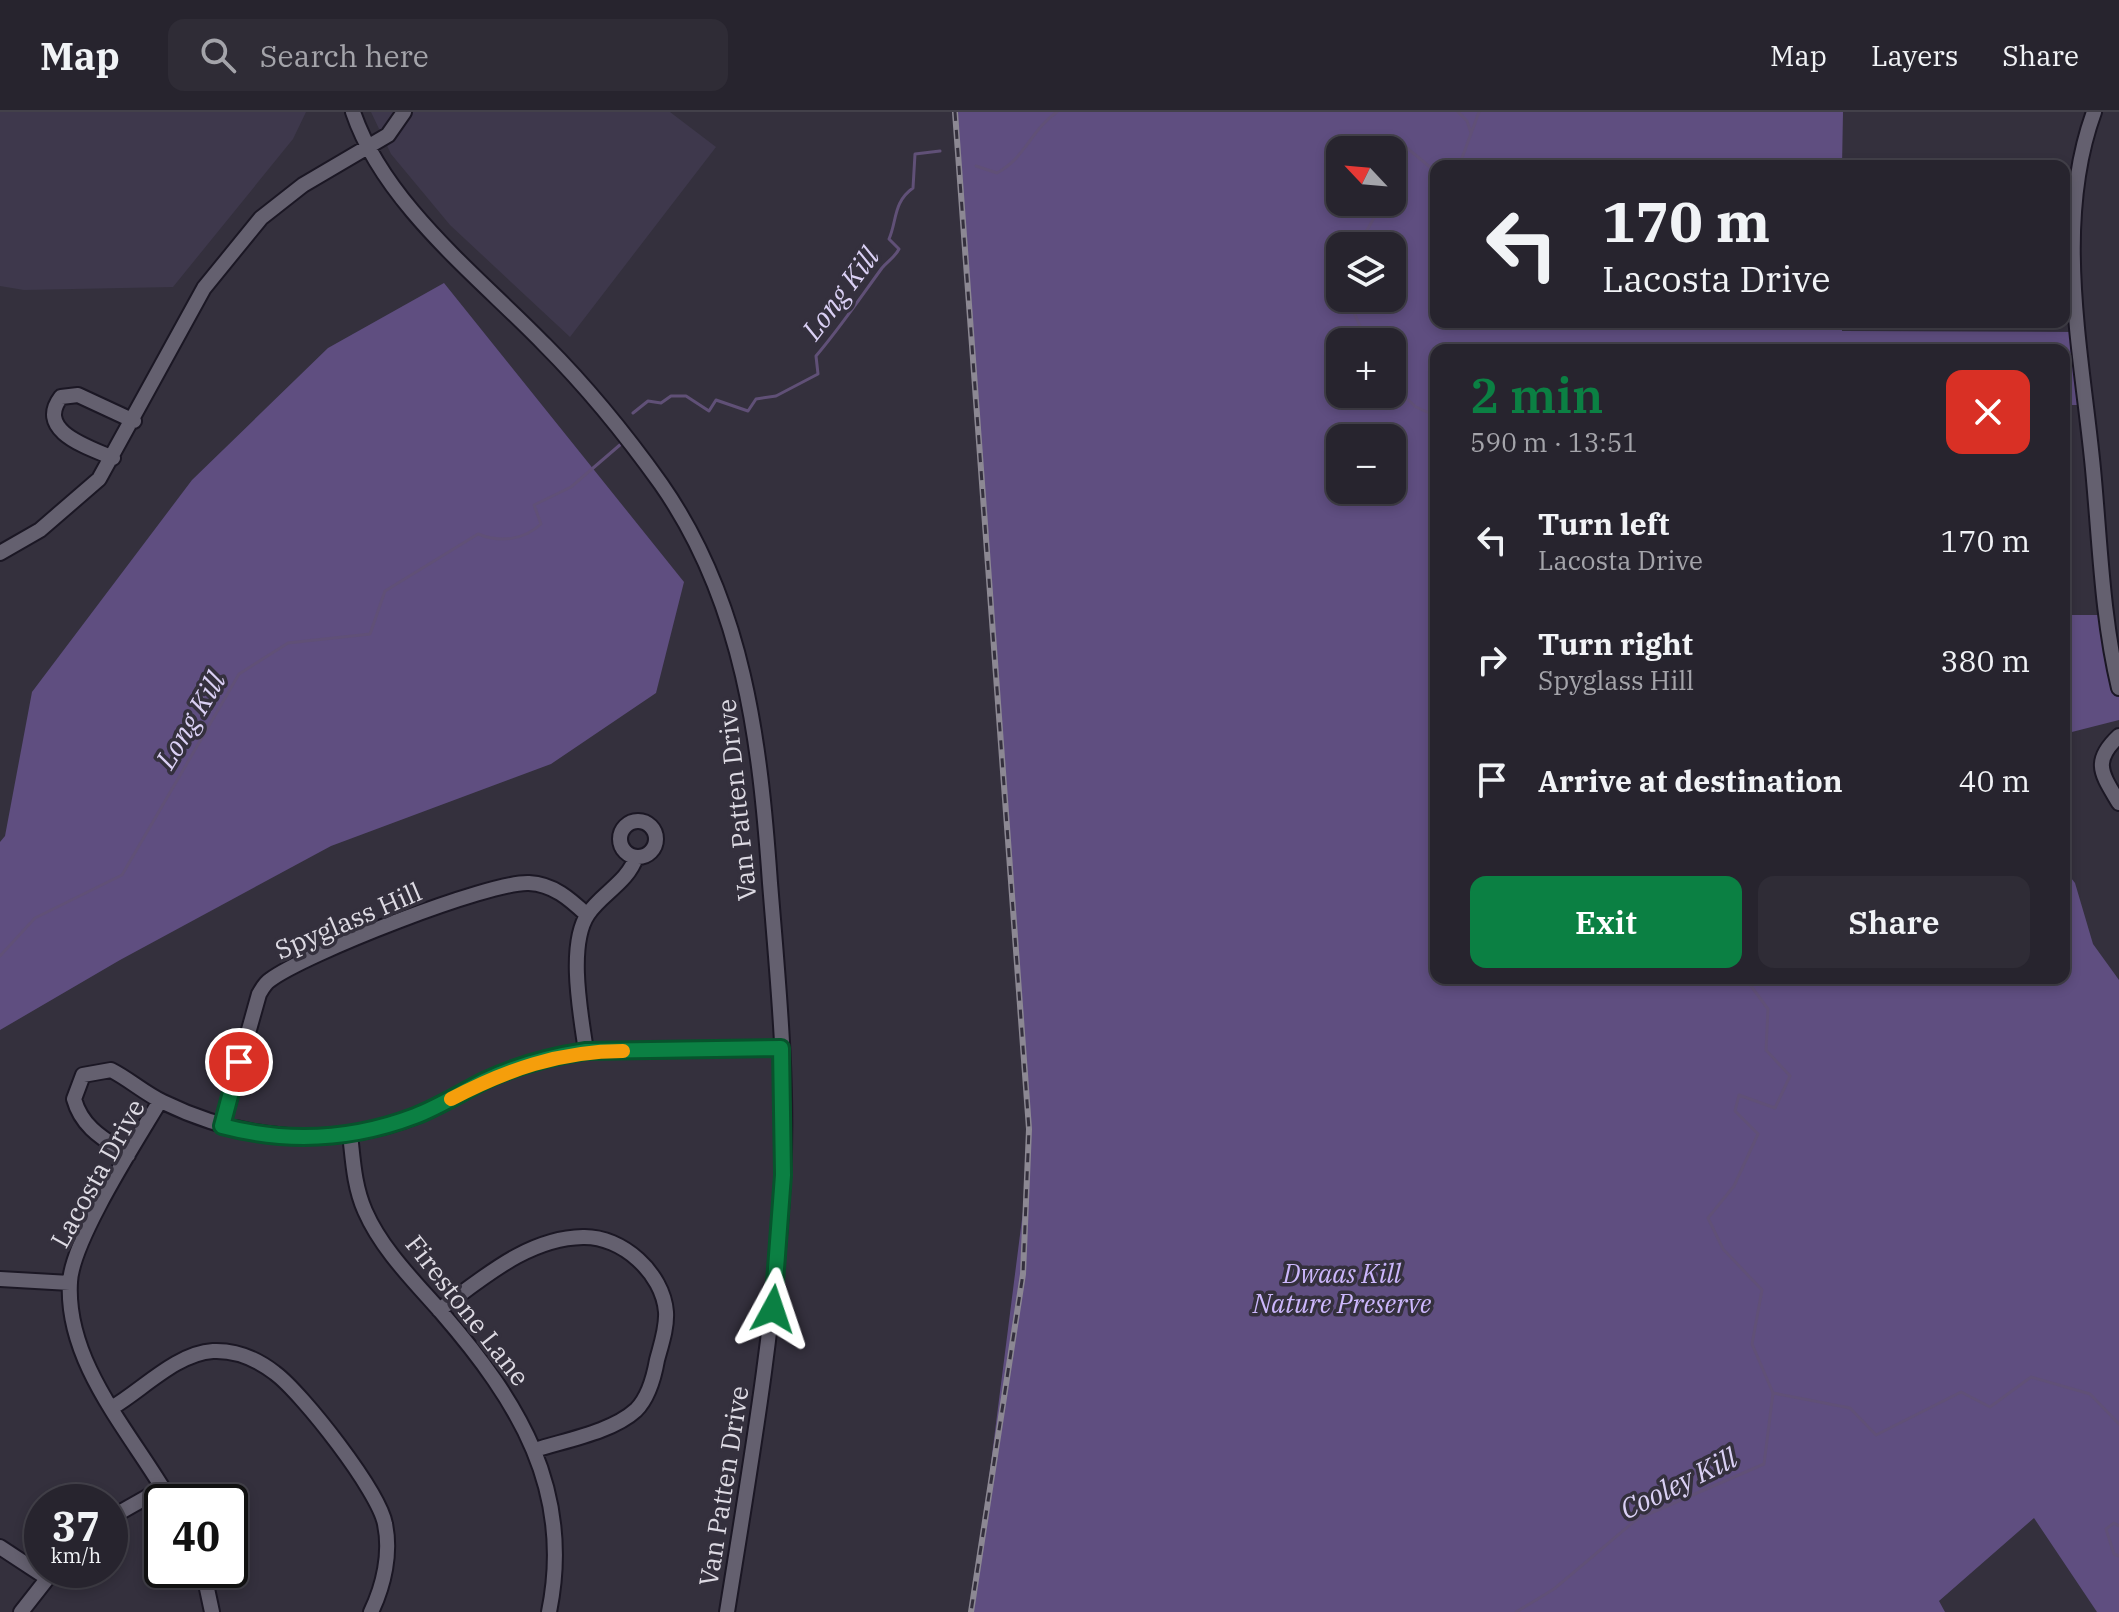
<!DOCTYPE html>
<meta charset="utf-8">
<style>
body{margin:0;font-family:"IBM Plex Serif",serif;background:#2f2c36;color:#f1f3f6;height:100vh;display:flex;flex-direction:column;font-size:30px;white-space:nowrap}
*{box-sizing:border-box;margin:0}
p{font-size:26px;color:#a4a4aa}
.icon{flex:none;width:44px;height:44px;fill:none;stroke:currentColor;stroke-width:2;stroke-linecap:round;stroke-linejoin:round}
.map{position:relative;flex:1;overflow:hidden}
.sheet{position:absolute;left:1430px;top:232px;width:640px;height:640px;display:flex;flex-direction:column;background:#27242e;border-radius:16px;box-shadow:0 4px 12px #0003,0 0 0 2px #43414a}
.sheet>*{flex:none}
.guide{position:absolute;left:1430px;top:48px;width:640px;height:168px;border-radius:16px;box-shadow:0 4px 12px #0003,0 0 0 2px #43414a;background:#27242e;color:#f1f3f6;overflow:hidden}
.needle{width:52px;rotate:296deg}
.controls{position:absolute;left:1326px;top:24px;display:grid;gap:16px}
.controls a{display:grid;place-items:center;width:80px;height:80px;border-radius:16px;background:#27242e;box-shadow:0 4px 12px #0003,0 0 0 2px #43414a;font-size:40px}
.speed{position:absolute;left:24px;top:1372px;display:flex;gap:16px;font-size:40px;font-weight:700;text-align:center}
.speed>*{display:grid;place-content:center;width:104px;height:104px;border-radius:50%;background:#27242e;box-shadow:0 4px 12px #0003,0 0 0 2px #43414a;line-height:1}
.speed small{font-size:20px;font-weight:400}
.speed .limit{border:4px solid #111;border-radius:12px;background:#fff;color:#111}
.pin{position:absolute;display:grid;place-items:center;width:68px;height:68px;color:#fff;margin:-34px;border:4px solid #fff;border-radius:50%;box-shadow:0 2px 8px #0007}
.me{position:absolute;width:88px;margin:-44px;rotate:5deg;stroke-linejoin:round;filter:drop-shadow(0 0 6px #0008)}
.turn{display:flex;align-items:center;gap:28px;height:168px;padding:0 40px;font-size:36px}
.turn .icon{width:104px;height:104px;stroke-width:2.5}
.turn b{display:block;font-size:56px;line-height:68px}
.round{display:grid;place-items:center;flex:none;width:84px;height:84px;border-radius:16px;background:#2f2c36}
.summary{display:flex;align-items:center;justify-content:space-between;height:136px;padding:0 40px}
h1{font-size:48px;font-weight:600;line-height:60px;color:#0b8043}
.button{display:flex;gap:16px;margin-top:auto;padding:16px 40px}
.button a{flex:1;height:92px;border-radius:16px;background:#0b8043;color:#fff;font-size:32px;font-weight:600;line-height:92px;text-align:center}
.button a+a{background:#2f2c36;color:#f1f3f6}
ul{padding:0;list-style:none}
li{display:flex;align-items:center;gap:24px;height:120px;padding:0 40px}
li div{flex:1}
li b{display:block;font-size:30px}
li em{font-style:normal}
header{display:flex;align-items:center;gap:48px;box-sizing:border-box;height:112px;padding:0 40px;background:#27242e;border-bottom:2px solid #43414a}
header strong{font-size:38px}
nav{display:flex;gap:44px;margin-inline-start:auto;font-size:28px}
.search{width:560px;height:72px;background:#2f2c36;display:flex;align-items:center;gap:20px;box-sizing:border-box;padding:0 28px;border-radius:16px;color:#a4a4aa;font-size:30px}
.map>svg:first-child{display:block}
.built{fill:#3e384c}
.green{fill:#5f4e80;fill-rule:evenodd}
.lines{fill:none;stroke-linecap:round;stroke-linejoin:round}
.stream{stroke:#605077;stroke-width:3}
.minor-casing{stroke:#1b1724;stroke-width:18}
.minor{stroke:#64606f;stroke-width:14}
.rail-casing{stroke:#8c8893;stroke-width:6}
.rail{stroke:#34303d;stroke-width:3;stroke-dasharray:9;stroke-linecap:butt}
.route-casing{stroke:#07532c;stroke-width:20}
.route{stroke:#0b8043;stroke-width:14}
.slow{stroke:#f59e0b;stroke-width:14}
.labels{text-anchor:middle;dominant-baseline:central;stroke-width:7;stroke-linejoin:round;paint-order:stroke}
.street-label{font-size:26px;fill:#dddae3;stroke:#34303d}
.park-label{font-size:26px;font-style:italic;fill:#ccb7fc;stroke:#34303d}
.water-label{font-size:28px;font-style:italic;fill:#dad0f4;stroke:#34303d}
</style>
<header>
<strong>Map</strong>
<div class="search"><svg class="icon" aria-label="search" viewBox="0 0 24 24"><circle cx="10" cy="10" r="6"/><path d="M15 15l6 6"/></svg>Search here</div>
<nav><a>Map</a><a>Layers</a><a>Share</a></nav>
</header>
<div class="map">
<svg width="2119" height="1500" viewBox="0 0 2119 1500">
<rect width="100%" height="100%" fill="#34303d"/>
<path class="built" d="M0 0H306L293 27 173 175 24 178 0 174Z
M371 0H670L716 35 570 225 450 113 391 42Z"/>
<path class="green" d="M955 0H1843L1842 54H1436V210H1842V219L2080 220 2087 293H2064V238H1436V866H2064V757L2075 771 2093 832 2119 868V1500H2097L2034 1406 1939 1489 1945 1500H972L1029 1052 1017 829ZM1340 38H1392V90H1340ZM1340 134H1392V186H1340ZM1340 230H1392V282H1340ZM1340 326H1392V378H1340Z
M444 171 684 470 656 581 551 652 331 734 120 848 0 918V730L5 724 32 580 192 368 328 236Z
M2064 503H2107L2119 574V608L2064 622Z"/>
<g class="lines">
<path class="stream" d="M1458 0 1467 9 1471 21
M976 54 997 61C1025 46 1032 17 1057 0
M1459 54 1479 0
M1392 71 1407 36 1436 60
M1358 134 1383 90
M1351 186 1352 196 1367 230
M1392 273 1416 295 1436 304
M633 301 648 289 661 291 671 284H686L709 299 716 288 748 299 756 287 776 284 818 262 816 244C840 216 860 186 882 156 888 149 895 145 899 137L889 127C897 109 893 90 913 76L915 42 940 39
M0 844 35 806 122 763 239 562 288 531 370 522 385 479 478 422C500 431 524 428 541 412L534 393 571 375 621 332
M1773 1281 1850 1296 1876 1323 1961 1280 1990 1295 2031 1265 2090 1282 2119 1312
M2119 1414 2114 1411 2106 1417 2114 1442 2119 1444
M1516 1500 1554 1477 1637 1407 1764 1352 1773 1281 1752 1232 1762 1178 1723 1137 1708 1106 1734 1074 1758 1022 1735 999 1739 983 1775 996 1790 964 1766 938 1768 897 1751 874 1757 866"/>
<defs>
<path id="minor" d="M353 0C384 92 478 164 545 233 587 275 626 323 661 372 744 491 760 630 770 771 778 870 788 968 783 1067 775 1213 750 1356 727 1500
M2094 0C2053 112 2082 242 2093 357 2100 430 2102 505 2119 576
M113 346C88 335 35 319 61 285L78 283 134 309
M0 441 40 418 99 367 204 176 261 106 303 73 388 23 404 0
M2119 624C2091 650 2102 662 2119 691
M620 727a18 18 0 1 1 36 0a18 18 0 1 1-36 0Z
M586 939C581 904 567 833 588 802 601 782 628 770 636 745
M160 989C137 1028 72 1128 70 1170 65 1252 133 1323 171 1390
M222 1014 259 882C262 877 265 871 270 868 304 842 490 769 529 771 553 772 570 787 587 803
M350 1022C353 1048 354 1074 365 1099 382 1138 415 1170 442 1201 518 1289 574 1378 549 1500
M128 1043C104 1027 82 1016 74 987L83 963 111 958C129 967 144 981 163 990 243 1029 331 1037 416 1004 441 994 463 980 487 968 517 954 553 944 586 939L781 936
M0 1167 70 1171
M439 1198C482 1167 527 1126 583 1125 622 1124 663 1161 666 1200 667 1216 661 1233 657 1248 654 1265 649 1285 636 1298 612 1320 566 1328 535 1338
M113 1295C142 1278 177 1241 213 1239 235 1238 257 1247 275 1261 302 1281 379 1379 385 1412 391 1441 384 1473 371 1500
M110 1406 163 1376
M0 1435 47 1466
M203 1458 212 1500
M21 1500 54 1458"/>
</defs>
<use href="#minor" class="minor-casing"/>
<use href="#minor" class="minor"/>
<defs>
<path id="rail" d="M955 0 1029 1017 1023 1162 971 1500"/>
</defs>
<use href="#rail" class="rail-casing"/>
<use href="#rail" class="rail"/>
</g>
<g class="lines">
<defs>
<path id="route" d="M239 950 222 1014C286 1031 352 1028 415 1004 439 995 462 980 486 968 516 954 553 944 586 939L781 936 783 1063 773 1197"/>
</defs>
<use href="#route" class="route-casing"/>
<use href="#route" class="route"/>
<path class="slow" d="M451 987C506 958 560 939 623 939"/>
</g>
<g class="labels">
<g class="street-label">
<text transform="translate(736 688) rotate(-96)">Van Patten Drive</text>
<text transform="translate(348 808) rotate(-23)">Spyglass Hill</text>
<text transform="translate(97 1061) rotate(-61)">Lacosta Drive</text>
<text transform="translate(468 1198) rotate(52)">Firestone Lane</text>
<text transform="translate(723 1374) rotate(-81)">Van Patten Drive</text>
</g>
<g class="park-label">
<text x="1342" y="1161">Dwaas Kill<tspan x="1342" dy="30">Nature Preserve</tspan></text>
</g>
<g class="water-label">
<text transform="translate(840 181) rotate(-53)">Long Kill</text>
<text transform="translate(190 608) rotate(-59)">Long Kill</text>
<text transform="translate(1678 1371) rotate(-26)">Cooley Kill</text>
</g>
</g>
</svg>
<div class="controls">
<a><svg class="needle" viewBox="-14 -14 28 28"><path d="M0-13l5 13h-10z" fill="#e53935"/><path d="M0 13l5-13h-10z" fill="#a4a4aa"/></svg></a>
<a><svg class="icon" aria-label="layers" viewBox="0 0 24 24"><path d="M12 4l9 5-9 5-9-5zM3 14l9 5 9-5"/></svg></a>
<a>+</a>
<a>−</a>
</div>
<div class="speed"><div>37<small>km/h</small></div><div class="limit">40</div></div>
<div class="pin" style="left:239px;top:950px;background:#d93025"><svg class="icon" aria-label="arrive" viewBox="0 0 24 24"><path d="M6 21V4h12l-3 4 3 4H6"/></svg></div>
<svg class="me" style="left:773px;top:1197px" viewBox="-20 -20 40 40"><path d="M0-17L14 15 0 8-14 15z" fill="#0b8043" stroke="#fff" stroke-width="4"/></svg>
<div class="guide">
<div class="turn"><svg class="icon" aria-label="left" viewBox="0 0 24 24"><path d="M17 20v-9H6M10 6l-5 5 5 5"/></svg><div><b>170 m</b>Lacosta Drive</div></div>
</div>
<section class="sheet">
<div class="summary"><div><h1>2 min</h1><p>590 m · 13:51</p></div><a class="round" style="background:#d93025;color:#fff"><svg class="icon" aria-label="close" viewBox="0 0 24 24"><path d="M6 6l12 12M18 6L6 18"/></svg></a></div>
<ul>
<li><svg class="icon" aria-label="left" viewBox="0 0 24 24"><path d="M17 20v-9H6M10 6l-5 5 5 5"/></svg><div><b>Turn left</b><p>Lacosta Drive</p></div><em>170 m</em></li>
<li><svg class="icon" aria-label="right" viewBox="0 0 24 24"><path d="M7 20v-9h11M14 6l5 5-5 5"/></svg><div><b>Turn right</b><p>Spyglass Hill</p></div><em>380 m</em></li>
<li><svg class="icon" aria-label="arrive" viewBox="0 0 24 24"><path d="M6 21V4h12l-3 4 3 4H6"/></svg><div><b>Arrive at destination</b></div><em>40 m</em></li>
</ul>
<div class="button"><a>Exit</a><a>Share</a></div>
</section>
</div>
